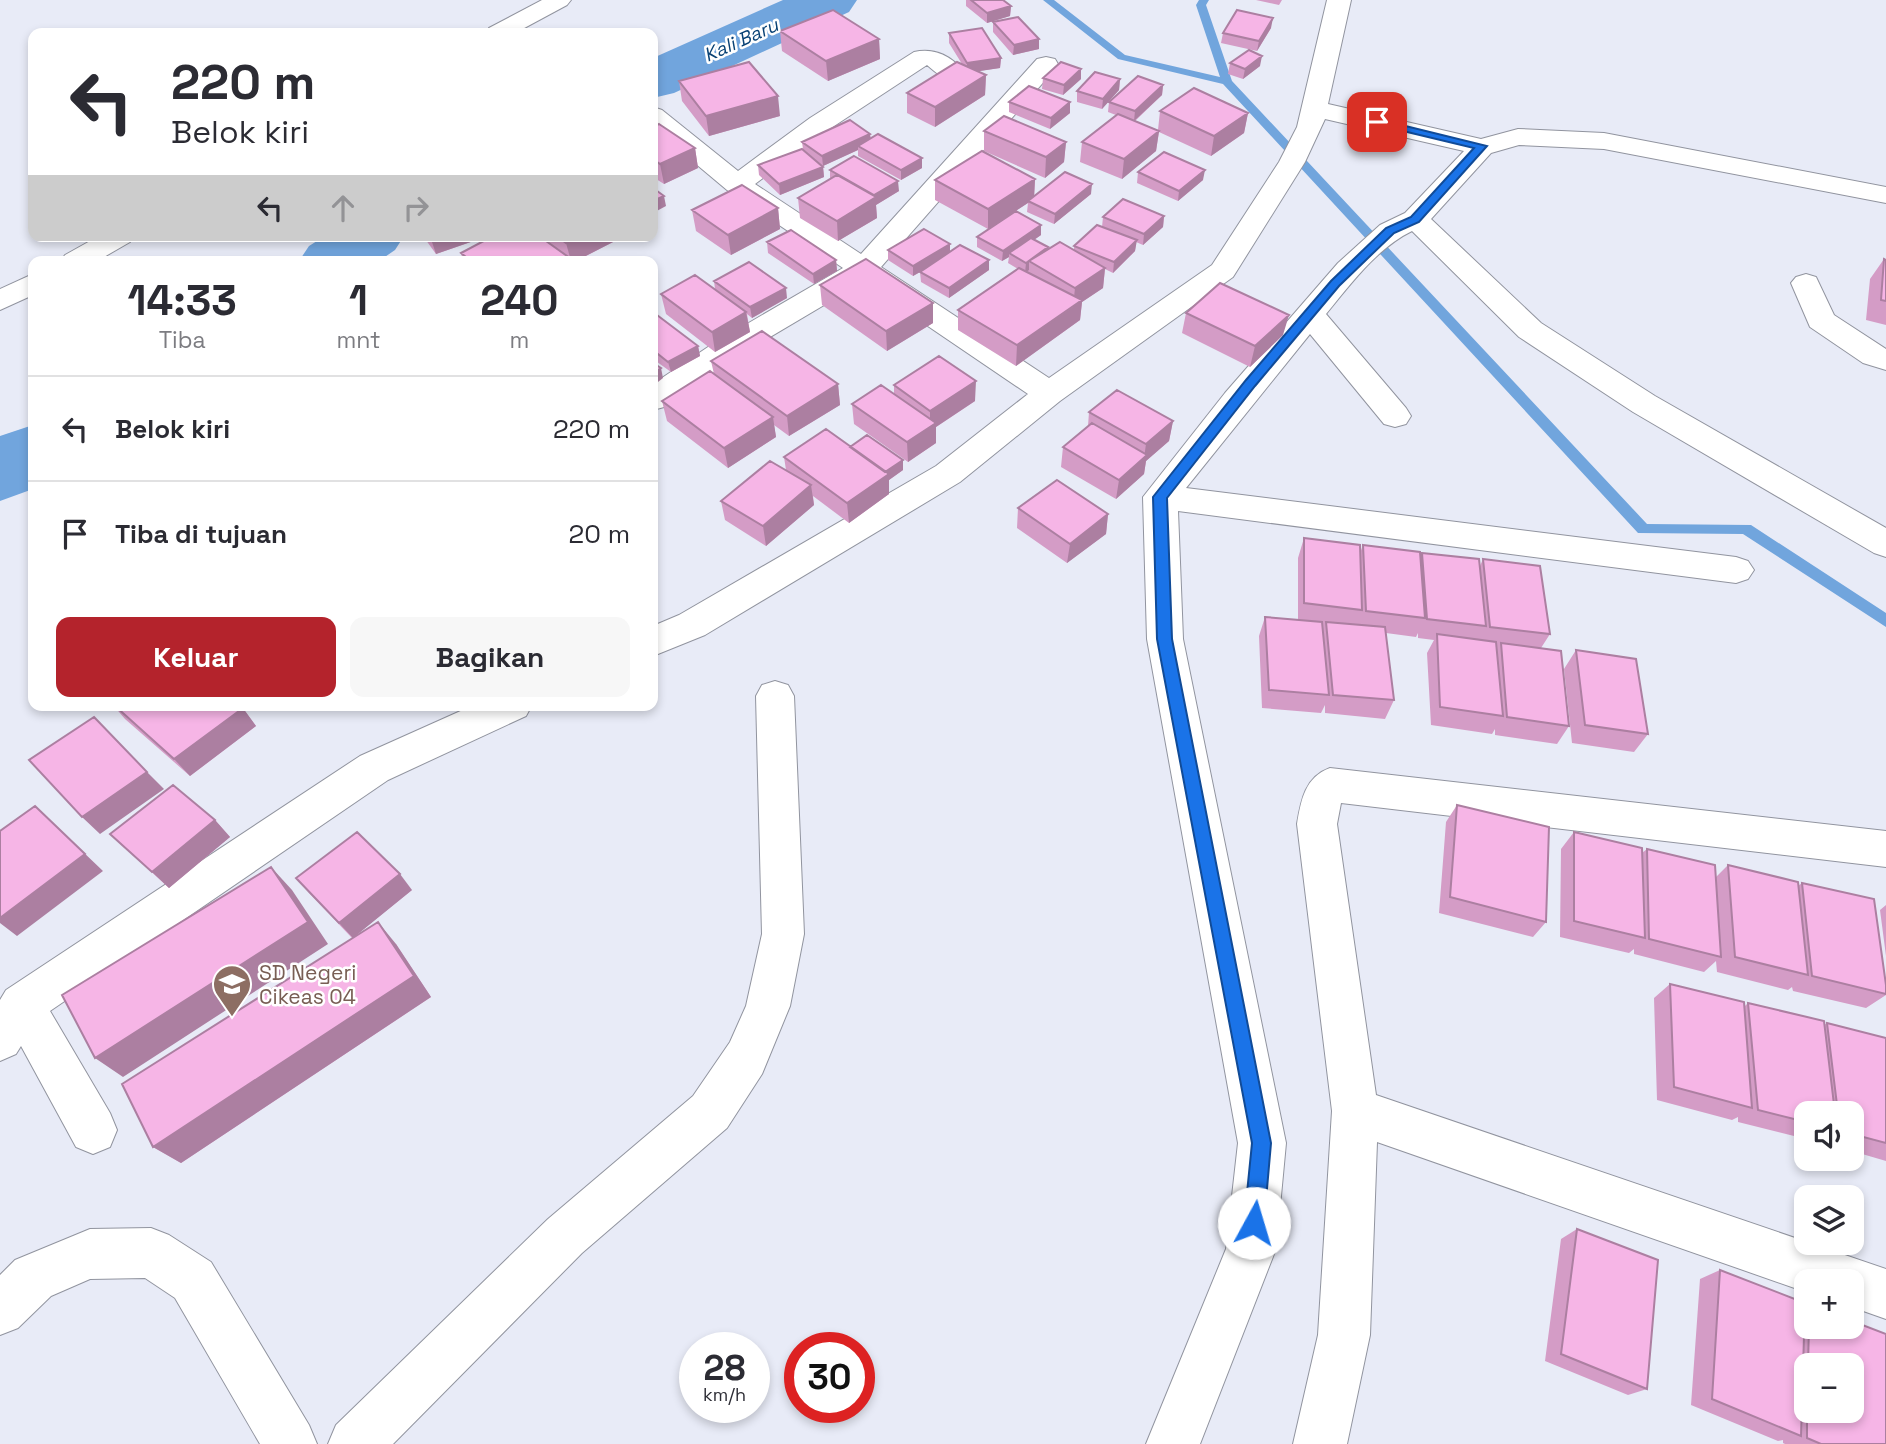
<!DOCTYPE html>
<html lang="id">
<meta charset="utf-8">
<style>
body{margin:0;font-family:"Space Grotesk",sans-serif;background:#f7f7f7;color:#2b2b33;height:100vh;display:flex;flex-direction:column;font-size:26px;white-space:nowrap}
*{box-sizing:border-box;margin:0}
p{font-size:23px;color:#7c7c81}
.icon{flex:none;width:38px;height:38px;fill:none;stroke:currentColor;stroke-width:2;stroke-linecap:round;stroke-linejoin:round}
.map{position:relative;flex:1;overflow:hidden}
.sheet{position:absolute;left:28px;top:256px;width:630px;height:455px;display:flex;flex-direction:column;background:#fff;border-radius:14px;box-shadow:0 4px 10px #0003}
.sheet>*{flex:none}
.guide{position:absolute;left:28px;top:28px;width:630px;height:214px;border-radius:14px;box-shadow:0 4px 10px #0003;background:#fff;color:#2b2b33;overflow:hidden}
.tools{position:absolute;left:1794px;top:1101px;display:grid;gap:14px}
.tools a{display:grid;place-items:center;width:70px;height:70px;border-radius:14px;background:#fff;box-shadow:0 4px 10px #0003;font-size:35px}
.speed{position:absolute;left:679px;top:1332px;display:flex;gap:14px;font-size:35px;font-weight:700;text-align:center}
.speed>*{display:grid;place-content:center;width:91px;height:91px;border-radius:50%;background:#fff;box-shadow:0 4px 10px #0003;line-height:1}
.speed small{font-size:18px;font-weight:400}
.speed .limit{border:10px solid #d22;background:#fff;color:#111}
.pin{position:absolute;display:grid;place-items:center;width:60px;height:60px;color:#fff;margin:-30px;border-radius:14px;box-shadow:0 4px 10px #0006}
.me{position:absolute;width:77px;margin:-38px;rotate:6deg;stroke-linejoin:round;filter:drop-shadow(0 0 5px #0008)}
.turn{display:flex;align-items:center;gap:24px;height:147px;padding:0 28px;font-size:32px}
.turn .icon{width:91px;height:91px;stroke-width:2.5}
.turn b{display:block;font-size:49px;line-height:60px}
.lanes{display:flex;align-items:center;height:66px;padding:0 28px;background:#0003;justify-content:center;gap:35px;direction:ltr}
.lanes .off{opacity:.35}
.eta{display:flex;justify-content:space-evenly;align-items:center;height:119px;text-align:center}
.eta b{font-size:42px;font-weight:600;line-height:49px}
.cta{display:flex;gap:14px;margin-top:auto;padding:14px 28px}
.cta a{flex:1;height:80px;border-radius:14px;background:#b4232c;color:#fff;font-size:28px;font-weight:600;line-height:80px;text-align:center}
.cta a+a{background:#f7f7f7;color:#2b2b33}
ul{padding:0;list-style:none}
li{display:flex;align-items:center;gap:21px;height:105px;padding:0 28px;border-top:2px solid #e1e1e2}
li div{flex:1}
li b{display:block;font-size:26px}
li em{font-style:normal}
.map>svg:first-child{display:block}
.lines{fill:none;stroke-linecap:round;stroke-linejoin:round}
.stream{fill:#71a5dd;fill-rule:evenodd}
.river{fill:#71a5dd;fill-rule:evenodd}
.minor-casing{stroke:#91949f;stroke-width:2}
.minor{fill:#fff;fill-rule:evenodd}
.wall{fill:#d49cc6;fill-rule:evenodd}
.shaded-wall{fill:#ac7fa1}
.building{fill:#f6b5e6;stroke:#ac7fa1;stroke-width:2}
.route{fill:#1a73e8;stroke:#114b97;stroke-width:2}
.labels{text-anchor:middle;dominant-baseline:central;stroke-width:5;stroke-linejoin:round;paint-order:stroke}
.far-water-label{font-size:19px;font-style:italic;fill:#094275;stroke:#fff}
.education-label{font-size:21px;fill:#785e54;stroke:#fff;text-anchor:start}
</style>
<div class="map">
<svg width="1886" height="1444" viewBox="0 0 1886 1444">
<rect width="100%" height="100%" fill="#e8ebf7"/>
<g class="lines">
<path class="stream" d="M1043 0H1054L1125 55 1220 77 1196 5 1199 0H1209L1206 5 1232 81 1647 524 1751 525 1886 613V627L1743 534 1638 533 1223 84 1118 59Z"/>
<path class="river" d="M783 0H857L849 12 674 93 653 98V58Z
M325 236H404L395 250 379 261H299L309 246Z
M33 425V489L0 501V436Z"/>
<defs>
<path id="minor" d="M542 0H571L567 5 515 33H486L489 28Z
M1327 0H1351L1328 104 1481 139 1518 129 1604 133 1886 187V203L1604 149 1519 145 1491 153 1431 219 1541 323 1655 396 1886 528V557L1874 553 1633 412 1519 337 1412 231C1377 248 1350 285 1326 314L1406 408 1411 416 1406 424 1395 427 1384 424 1310 334 1186 488 1736 557 1748 561 1754 570 1748 579 1736 583 1178 511 1183 639 1286 1143 1276 1249 1200 1444H1146L1226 1249 1238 1143 1147 639 1143 497 1225 393 1338 263 1380 225 1405 213 1464 151 1325 119 1305 162 1233 277 1060 401 960 482 705 635 653 656V626L679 615 936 466 1028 394 863 282 733 359 664 407 653 410V384L711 345 843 268 727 190 653 128V107L662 110 738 171 810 118 914 52C935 47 954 57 965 74L962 79C946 83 939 75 927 65L828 130 755 184 861 254 1037 59 1046 57 1055 59 1058 64 1055 69 881 267 1049 378 1212 265 1279 162 1297 127Z
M99 236H134L130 242 97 261H61L65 255Z
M33 274V295L0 310V289Z
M1806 274 1816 277 1834 315 1886 349V370L1863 363 1810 327 1791 283 1796 277Z
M775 681 788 685 794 696 804 934 790 1006 762 1074 727 1128 582 1253 393 1444H328L336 1425 548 1219 693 1096 730 1042 746 1006 762 934 756 696 762 685Z
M474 705H532L526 716 388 780 50 1011 110 1113 117 1130 110 1147 93 1154 76 1147 21 1046 16 1054 0 1061V1000L6 990 360 756Z
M1330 768 1886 831V867L1341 803 1337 824 1376 1095 1886 1269V1319L1852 1307V1281H1806V1292L1377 1142 1370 1335 1347 1444H1293L1318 1335 1332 1111 1297 824C1301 800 1305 777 1330 768Z
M151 1228 169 1235 211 1262 309 1425 317 1444H260L175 1298 145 1278 90 1279 51 1296 18 1328 0 1335V1275L15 1260 90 1229Z"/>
</defs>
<use href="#minor" class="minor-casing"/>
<use href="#minor" class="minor"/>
</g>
<path class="wall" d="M966 0H1003L1011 6 1010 16 987 23 966 6Z
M1256 0H1282L1279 5Z
M993 22 1039 39V49L1013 55 993 32Z
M1271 28 1257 51 1221 43 1223 33Z
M780 31 879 39 880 59 828 81 782 51Z
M949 33 1001 58 1000 68 978 71 986 75 985 95 935 127 907 113V93L962 64 949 43Z
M1230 63 1260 66 1243 79 1228 74Z
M1043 78 1081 79 1063 95 1042 89Z
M1120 79 1119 90 1102 109 1077 102V91Z
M679 81 780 116 709 136 682 101Z
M1163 85 1162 95 1135 121 1158 130 1160 111 1248 113 1244 133 1211 156 1159 132 1156 151 1122 179 1080 162 1082 142 1116 115 1108 112 1109 102Z
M1009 102H1070V113L1050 129 1009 112Z
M653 127 695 148 698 168 664 184 653 177Z
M984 131 1066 142 1064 162 1045 178 984 151Z
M870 134 871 139 922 168 901 180 858 156V150L823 166 824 177 780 195 759 175 758 165 803 149 802 142Z
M830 170 899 191 876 205 877 218 838 241 800 218 798 198 830 179Z
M1138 172 1203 180 1178 201 1137 183Z
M1035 179 1034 197 1091 194 1054 224 1027 212 1028 203 988 229 935 200V180Z
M778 208 780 229 731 255 696 231 692 210Z
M1164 216 1163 227 1143 245 1136 242 1135 251 1113 273 1105 269 1103 288 1082 302 1080 320 1016 366 958 330V310L1018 269 1008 263 1009 257 1002 261 977 247V237L1041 225V235L1034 240 1048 247V249L1074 250V246L1102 227 1103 217Z
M423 236H488L436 254Z
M493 236H614L615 241 576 261H463L461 253Z
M767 242 836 260 837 271 814 284 768 253Z
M950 244V252L989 270 949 298 921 282 920 272 913 276 888 260V250Z
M1884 259 1886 260V325L1866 320 1870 279Z
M714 281 787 298 752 318 747 314 750 332 715 352 666 314 661 294 715 289Z
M820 285 933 323 887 351 822 305Z
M653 312 698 346 700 356 671 372 653 359Z
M1186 313 1283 335 1250 367 1182 333Z
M711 361 838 384 840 405 789 436 774 425 776 437 728 468 667 421 662 401 714 374Z
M894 385 975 401 936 427V443L908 462 854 424 852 404 894 394Z
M1089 412 1173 421 1169 441 1146 461 1144 474 1116 499 1061 467 1063 447 1088 426Z
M850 447 903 460V470L889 480V494L849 523 813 496 814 505 766 546 725 520 721 501 786 470 784 457Z
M1018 508 1108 514 1106 534 1067 563 1017 528Z
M1304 538 1360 553 1363 545 1420 557 1422 553 1480 566 1483 559 1550 634 1541 648 1569 726 1557 744 1495 735V729L1492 734 1431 725 1427 653 1434 640 1418 638V633L1416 637 1386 633 1394 700 1385 719 1325 713V705L1321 713 1262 708 1259 636 1265 617 1298 620V558Z
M1576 650 1648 734 1634 752 1572 743 1564 669Z
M113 705H240L256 726 190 776 125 719Z
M1457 805 1546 922 1533 937 1439 913 1446 822Z
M215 820 230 837 169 888 110 834Z
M1574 832 1642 853 1647 849 1716 877 1728 865 1798 886 1802 883 1886 985V995L1866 1008 1793 991 1792 987 1788 990 1717 972 1716 961 1704 972 1634 954V949L1629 953 1560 937 1561 849Z
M296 878 412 890 355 936 396 944 431 997 181 1163 153 1147 352 938 310 894Z
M1886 905V956L1880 910Z
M1670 984 1744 1007 1748 1003 1824 1025 1827 1023 1886 1038V1161L1852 1151V1113H1806V1139L1738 1122V1117L1732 1120 1657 1100 1654 998Z
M1577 1229 1647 1389 1628 1395 1545 1361 1561 1239Z
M1720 1270 1806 1306V1326H1852L1886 1444H1785L1783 1443V1440L1778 1441 1691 1405 1700 1279ZM1806 1365H1852V1410H1806Z"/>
<path class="shaded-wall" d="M1011 6 1010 16 987 23V13Z
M1273 18 1271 28 1257 51 1259 41Z
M879 39 880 59 828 81 826 61Z
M1039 39V49L1013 55 1014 45Z
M1262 56 1260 66 1243 79 1245 69Z
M1001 58 1000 68 967 73V63Z
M1081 69V79L1063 95 1064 85Z
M986 75 985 95 935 127V107Z
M1120 79 1119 90 1102 109 1103 99Z
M1163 85 1162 95 1134 121 1135 111Z
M778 96 780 116 709 136 706 116Z
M1070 102V113L1050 129 1051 118Z
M1248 113 1244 133 1211 156 1214 136Z
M1159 131 1156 151 1122 179 1124 159Z
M870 134 871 145 858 146V150L823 166 822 156Z
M1066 142 1064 162 1045 178 1046 157Z
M695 148 698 168 664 184 660 164Z
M922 158V168L901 180V170Z
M823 167 824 177 780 195 779 184Z
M1205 170 1203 180 1178 201 1179 191Z
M1035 179 1034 199 988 229V209Z
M898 181 899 191 876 205 877 218 838 241 837 221 874 198V195Z
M1092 184 1091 194 1054 224 1055 214Z
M664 196 666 206 653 213V201Z
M778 208 780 229 731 255 728 235Z
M1164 216 1163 227 1143 245 1144 234Z
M1041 225V235L1012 255 1009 253V257L1002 261 1003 251Z
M430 236H488L436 254Z
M579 236H614L615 241 576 261H571L566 243Z
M1137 240 1135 251 1113 273 1114 262Z
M950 244V255L913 276V266Z
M1048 247 1047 257 1029 261V270L1025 273 1026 263Z
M836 260 837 271 814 284 813 274Z
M989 260V270L949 298V288Z
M1105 268 1103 288 1082 302 1080 320 1016 366 1017 345 1073 307 1075 288Z
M786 288 787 298 752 318 750 307Z
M933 303V323L887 351 886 331Z
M746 312 750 332 715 352 712 332Z
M1289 315 1283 335 1250 367 1255 346Z
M698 346 700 356 671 372 668 362Z
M661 368 663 378 653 386V374Z
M976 381 975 401 936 427V443L908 462 907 442 930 427V411Z
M838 384 840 405 789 436 787 416Z
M773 417 776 437 728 468 724 448Z
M1173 421 1169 441 1146 461 1144 474 1116 499 1119 480 1144 458 1146 444Z
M903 460V470L889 480V494L849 523 847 503 883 473Z
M811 485 814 505 766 546 763 526Z
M1108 514 1106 534 1067 563 1070 544Z
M243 708 256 726 190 776 174 759Z
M147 772 164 789 100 834 82 817Z
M35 806 103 871 17 936 0 923V918Z
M215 820 230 837 169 888 152 872Z
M271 867 292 890 328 944 123 1077 95 1058Z
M400 874 412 890 353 938 339 923Z
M378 922 396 944 431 997 181 1163 153 1147Z"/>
<path class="building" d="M971 0H1003L1011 6 987 13Z
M833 10 879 39 826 61 780 31Z
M1237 10 1273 18 1259 41 1223 33Z
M1018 17 1039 39 1014 45 993 22Z
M982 28 1001 58 967 63 949 33Z
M1249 50 1262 56 1245 69 1230 63Z
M749 62 778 96 706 116 679 81Z
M957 62 986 75 935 107 907 93Z
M1061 62 1081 69 1064 85 1043 78Z
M1095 72 1120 79 1103 99 1077 91Z
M1138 76 1163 85 1135 111 1109 102Z
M1029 86 1070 102 1051 118 1009 102Z
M1194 88 1248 113 1214 136 1160 111Z
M1118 114 1159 131 1124 159 1082 142Z
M1004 116 1066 142 1046 157 984 131Z
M850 120 870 134 822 156 802 142Z
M659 124 695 148 660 164 653 159V127Z
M878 134 922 158 901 170 858 146Z
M802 149 823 167 779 184 758 165Z
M982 151 1035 179 988 209 935 180Z
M1164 152 1205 170 1179 191 1138 172Z
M854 156 898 181 874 195 830 170Z
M1065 172 1092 184 1055 214 1028 201Z
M837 175 876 197 837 221 798 198Z
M742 185 778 208 728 235 692 210Z
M653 188 664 196 653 201Z
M1123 199 1164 216 1144 234 1103 217Z
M1016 211 1041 225 1003 251 977 237Z
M1097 225 1137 240 1114 262 1074 246Z
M924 229 950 244 913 266 888 250Z
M791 230 836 260 813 274 767 242Z
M493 236H539L574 261H471L461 253Z
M557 236H579L566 243Z
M1031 238 1048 247 1026 263 1009 253Z
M1060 242 1105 268 1075 288 1029 261Z
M960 245 989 260 949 288 920 272Z
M866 259 933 303 886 331 820 285Z
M1884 259 1886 260V301L1881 300Z
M749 262 786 288 750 307 714 281Z
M1019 268 1082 300 1017 345 958 310Z
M695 275 746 312 712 332 661 294Z
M1220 283 1289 315 1255 346 1186 313Z
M653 312 698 346 668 362 653 350Z
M762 331 838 384 787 416 711 361Z
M939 356 976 381 930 411 894 385Z
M653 363 661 368 653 374Z
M710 371 773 417 724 448 662 401Z
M881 385 936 423 907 442 852 404Z
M1117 390 1173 421 1146 444 1089 412Z
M1092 423 1147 455 1119 480 1063 447Z
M826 429 889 474 847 503 784 457Z
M867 435 903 460 885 472 850 447Z
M770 461 811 485 763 526 721 501Z
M1057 480 1108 514 1070 544 1018 508Z
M1304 538 1360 545 1362 610 1304 603Z
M1363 545 1420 552 1425 618 1366 611Z
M1422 553 1479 559 1486 626 1427 619Z
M1483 559 1540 566 1550 634 1490 627Z
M1265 617 1322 622 1329 695 1269 690Z
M1326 622 1385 627 1394 700 1333 695Z
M1437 634 1496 642 1503 716 1440 707Z
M1501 643 1561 651 1569 726 1507 717Z
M1576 650 1636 659 1648 734 1585 725Z
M114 705H240L243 708 174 759Z
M94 717 147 772 82 817 29 760Z
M173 785 215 820 152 872 110 834Z
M1457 805 1549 827 1546 922 1450 897Z
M35 806 85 854 0 918V831Z
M357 832 400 874 339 923 296 878Z
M1574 832 1642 848 1645 938 1574 921Z
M1647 849 1715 865 1721 957 1649 939Z
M1728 865 1798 882 1808 975 1735 957Z
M271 867 308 922 95 1058 62 995Z
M1802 883 1874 899 1886 985V994L1812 976Z
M378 922 414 976 153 1147 122 1084Z
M1670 984 1744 1002 1752 1108 1674 1087Z
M1748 1003 1824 1021 1835 1113H1806V1122L1758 1110Z
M1827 1023 1886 1038V1143L1852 1134V1113H1838Z
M1577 1229 1658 1260 1647 1389 1561 1354Z
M1720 1270 1805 1303 1801 1436 1712 1399Z
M1852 1321 1886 1334V1444H1821L1807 1438V1410H1852V1365H1808L1809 1326H1852Z"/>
<path class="route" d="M1377 119 1487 146 1419 222 1394 233 1339 286 1255 386 1167 498 1172 639 1271 1143 1264 1223 1261 1230 1254 1233 1247 1230 1244 1223 1252 1143 1157 639 1153 497 1246 380 1331 281 1386 228 1411 217 1474 148 1374 124 1372 122Z"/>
<defs>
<symbol id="school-pin" viewBox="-11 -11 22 30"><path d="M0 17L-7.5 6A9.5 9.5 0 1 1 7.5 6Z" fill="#8d6e63" stroke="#fff"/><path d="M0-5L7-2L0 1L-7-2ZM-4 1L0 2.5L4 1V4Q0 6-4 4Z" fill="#fff"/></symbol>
</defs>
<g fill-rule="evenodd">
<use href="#school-pin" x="210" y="962" width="44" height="60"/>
</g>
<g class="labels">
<g class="far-water-label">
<text transform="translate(741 40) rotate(-24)">Kali Baru</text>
</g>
<g class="education-label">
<text x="259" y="972">SD Negeri<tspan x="259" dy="24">Cikeas 04</tspan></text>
</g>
</g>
</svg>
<div class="tools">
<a><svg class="icon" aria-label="sound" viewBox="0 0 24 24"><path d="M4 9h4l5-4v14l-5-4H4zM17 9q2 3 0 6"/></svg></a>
<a><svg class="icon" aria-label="layers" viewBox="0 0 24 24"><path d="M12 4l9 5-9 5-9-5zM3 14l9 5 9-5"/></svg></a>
<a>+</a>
<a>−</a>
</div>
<div class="speed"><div>28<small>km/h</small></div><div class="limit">30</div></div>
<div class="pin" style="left:1377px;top:122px;background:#d93025"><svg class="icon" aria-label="arrive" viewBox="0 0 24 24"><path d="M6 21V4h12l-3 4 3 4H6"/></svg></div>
<svg class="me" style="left:1254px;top:1223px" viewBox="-20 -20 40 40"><circle r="19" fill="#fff"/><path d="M0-13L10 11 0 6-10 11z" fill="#1a73e8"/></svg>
<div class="guide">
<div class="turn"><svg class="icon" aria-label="left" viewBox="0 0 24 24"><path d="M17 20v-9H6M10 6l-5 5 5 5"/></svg><div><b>220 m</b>Belok kiri</div></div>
<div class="lanes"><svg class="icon" aria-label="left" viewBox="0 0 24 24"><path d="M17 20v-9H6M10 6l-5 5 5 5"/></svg><svg class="icon off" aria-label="ahead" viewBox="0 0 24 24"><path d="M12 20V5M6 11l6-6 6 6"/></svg><svg class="icon off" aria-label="right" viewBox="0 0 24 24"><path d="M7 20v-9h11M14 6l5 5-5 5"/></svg></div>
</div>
<section class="sheet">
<div class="eta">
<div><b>14:33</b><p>Tiba</p></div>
<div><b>1</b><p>mnt</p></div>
<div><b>240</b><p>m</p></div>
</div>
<ul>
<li><svg class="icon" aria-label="left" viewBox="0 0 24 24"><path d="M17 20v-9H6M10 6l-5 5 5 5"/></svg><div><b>Belok kiri</b></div><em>220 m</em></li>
<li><svg class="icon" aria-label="arrive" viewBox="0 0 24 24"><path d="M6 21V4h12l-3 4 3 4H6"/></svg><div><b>Tiba di tujuan</b></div><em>20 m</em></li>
</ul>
<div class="cta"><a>Keluar</a><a>Bagikan</a></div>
</section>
</div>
